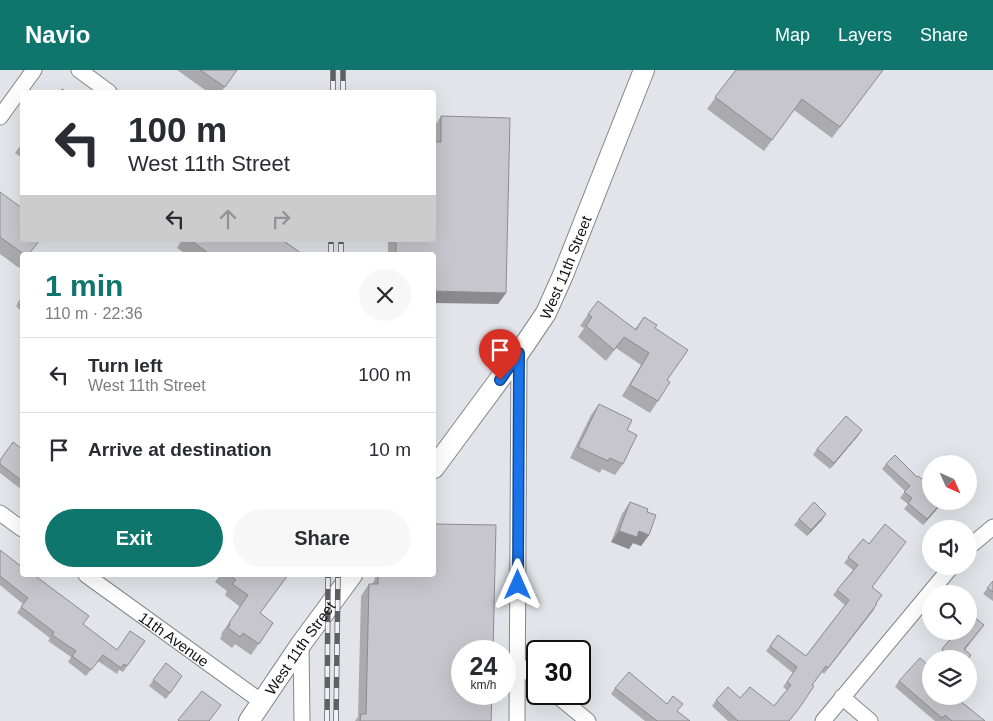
<!DOCTYPE html>
<meta charset="utf-8">
<style>
body{margin:0;font-family:Arial,sans-serif;background:#f7f7f7;color:#2b2b33;height:100vh;display:flex;flex-direction:column;font-size:19px;white-space:nowrap}
*{box-sizing:border-box;margin:0}
p{font-size:16px;color:#7c7c81}
.icon{flex:none;width:28px;height:28px;fill:none;stroke:currentColor;stroke-width:2;stroke-linecap:round;stroke-linejoin:round}
.map{position:relative;flex:1;overflow:hidden}
.panel{position:absolute;left:20px;top:182px;width:416px;height:325px;display:flex;flex-direction:column;background:#fff;border-radius:5px;box-shadow:0 5px 20px #0002}
.panel>*{flex:none}
.banner{position:absolute;left:20px;top:20px;width:416px;height:152px;border-radius:5px;box-shadow:0 5px 20px #0002;background:#fff;color:#2b2b33;overflow:hidden}
.needle{width:32px;rotate:135deg}
.fabs{position:absolute;left:922px;top:385px;display:grid;gap:10px}
.fabs a{display:grid;place-items:center;width:55px;height:55px;border-radius:50%;background:#fff;box-shadow:0 5px 20px #0002;font-size:25px}
.speed{position:absolute;left:451px;top:570px;display:flex;gap:10px;font-size:25px;font-weight:700;text-align:center}
.speed>*{display:grid;place-content:center;width:65px;height:65px;border-radius:50%;background:#fff;box-shadow:0 5px 20px #0002;line-height:1}
.speed small{font-size:12px;font-weight:400}
.speed .limit{border:2px solid #111;border-radius:8px;background:#fff;color:#111}
.pin{position:absolute;display:grid;place-items:center;width:42px;height:42px;color:#fff;margin:-51px -21px;border-radius:50% 50% 50% 0;rotate:-45deg;box-shadow:0 0 5px #0007}
.pin .icon{rotate:45deg}
.me{position:absolute;width:55px;margin:-28px;rotate:0deg;stroke-linejoin:round;filter:drop-shadow(0 0 4px #0008)}
.turn{display:flex;align-items:center;gap:18px;height:105px;padding:0 25px;font-size:22px}
.turn .icon{width:65px;height:65px;stroke-width:2.5}
.turn b{display:block;font-size:35px;line-height:42px}
.lanes{display:flex;align-items:center;height:48px;padding:0 25px;background:#0003;justify-content:center;gap:25px;direction:ltr}
.lanes .off{opacity:.35}
.round{display:grid;place-items:center;flex:none;width:52px;height:52px;border-radius:26px;background:#f7f7f7}
.headline{display:flex;align-items:center;justify-content:space-between;height:85px;padding:0 25px}
h1{font-size:30px;font-weight:800;line-height:38px;color:#0f766e}
.action{display:flex;gap:10px;margin-top:auto;padding:10px 25px}
.action a{flex:1;height:58px;border-radius:30px;background:#0f766e;color:#fff;font-size:20px;font-weight:800;line-height:58px;text-align:center}
.action a+a{background:#f7f7f7;color:#2b2b33}
ul{padding:0;list-style:none}
li{display:flex;align-items:center;gap:15px;height:75px;padding:0 25px;border-top:1px solid #e1e1e2}
li div{flex:1}
li b{display:block;font-size:19px}
li em{font-style:normal}
header{display:flex;align-items:center;gap:30px;box-sizing:border-box;height:70px;padding:0 25px;background:#0f766e;color:#fff}
header strong{font-size:24px}
nav{display:flex;gap:28px;margin-inline-start:auto;font-size:18px}
.map>svg:first-child{display:block}
.lines{fill:none;stroke-linecap:round;stroke-linejoin:round}
.street-casing{stroke:#85868b;stroke-width:17}
.secondary-casing{stroke:#85868b;stroke-width:22}
.street{stroke:#fff;stroke-width:15}
.secondary{stroke:#fff;stroke-width:20}
.rail-casing{stroke:#606063;stroke-width:5.5}
.rail{stroke:#f1f1f7;stroke-width:4;stroke-dasharray:11;stroke-linecap:butt}
.wall{fill:#aaaaaf}
.shaded-wall{fill:#8b8b8f}
.building{fill:#c6c6cc;stroke:#8b8b8f}
.route-casing{stroke:#114b97;stroke-width:12}
.route{stroke:#1a73e8;stroke-width:9}
.labels{text-anchor:middle;dominant-baseline:central;stroke-width:4;stroke-linejoin:round;paint-order:stroke}
.street-label{font-size:15px;fill:#131315;stroke:#f1f1f7}
</style>
<header>
<strong>Navio</strong>
<nav><a>Map</a><a>Layers</a><a>Share</a></nav>
</header>
<div class="map">
<svg width="993" height="651" viewBox="0 0 993 651">
<rect width="100%" height="100%" fill="#e3e4e9"/>
<g class="lines">
<defs>
<g id="street">
<path d="M79 0 109 22"/>
<path d="M0 47 34 0"/>
<path d="M0 443 22 459"/>
<path d="M969 477 993 457"/>
<path id="s1" d="M86 505 262 632"/>
<path d="M301 574 302 651"/>
<path d="M518 594 538 610"/>
<path d="M555 624 588 651"/>
<path d="M842 627 870 651"/>
<path d="M517 651 519 283"/>
<path d="M823 651 952 496"/>
</g>
<g id="secondary">
<path id="s2" d="M434 398 519 283 546 243 563 205 644 0"/>
<path id="s3" d="M249 651 301 574 352 505"/>
</g>
</defs>
<use href="#street" class="street-casing"/>
<use href="#secondary" class="secondary-casing"/>
<use href="#street" class="street"/>
<use href="#secondary" class="secondary"/>
<defs>
<path id="rail" d="M333 22V0
M343 22V0
M331 185V170
M341 185V170
M327 651 328 505
M336 651 338 505"/>
</defs>
<use href="#rail" class="rail-casing"/>
<use href="#rail" class="rail"/>
</g>
<path class="wall" d="M177 0H237L221 22H208Z
M736 0H883L832 68 794 40 764 81 707 39Z
M441 46 506 223 498 234 434 185H388V170H434V57Z
M22 73V88L15 83Z
M0 122 29 185H22V194L19 198 0 184Z
M182 170H282L304 185H187L177 178Z
M22 228V242L16 236Z
M588 244 635 259 644 247 655 258 667 310 658 331 650 343 622 326 641 295 616 278 606 291 578 267 584 258 580 256Z
M599 334 627 360 623 394 615 405 602 399 600 403 570 388 591 345Z
M862 360 830 399 813 385 817 379Z
M22 379V420L0 403V390Z
M886 394 931 431H944L923 455 904 439 908 434 900 428 905 421 882 399Z
M630 432 647 442 649 465 641 476 633 473 629 479 611 472 622 444Z
M799 449 822 450 807 466 794 455Z
M863 469 876 533 874 540 824 604 822 602 812 615 796 642 789 651H728L712 636 716 630 740 628 774 636 787 620 783 617 793 603 766 581 778 565 806 586 845 535 833 525 853 500 844 493Z
M0 480 83 554 117 580 145 571 123 602 119 600 117 604 98 591 86 606 68 592 71 587 48 571 50 568 17 543 23 534 0 515Z
M220 505H288L260 543 273 553 251 585 235 574 232 578 220 569 222 565 221 564 240 537 225 525 227 521 215 512Z
M376 505H434L491 651H355L358 647 361 526 369 514H372L374 511 375 507Z
M993 511V531L983 524Z
M984 555 965 580 968 589H943L938 585 949 571 948 569 954 561Z
M166 593 182 606 166 629 149 616Z
M931 608 985 651H935L895 617 899 611Z
M615 618 667 634 690 651H645L611 624Z"/>
<path class="shaded-wall" d="M434 221 506 223 498 234 434 233Z
M862 360 858 366 830 399 834 393Z
M943 431H944L923 455 927 449Z
M826 444 822 450 807 466 811 460Z
M619 461H639L649 465 641 476 633 473 629 479 611 472Z"/>
<path class="building" d="M200 0H237L225 17Z
M736 0H883L840 57 802 29 772 70 715 27Z
M62 19 67 22H60Z
M441 46 510 48 506 223 434 221V185H396V170H434V72H441Z
M0 122 22 138V170H40L28 185H25L0 167Z
M190 170H282L304 185H211Z
M22 228V237L18 233Z
M598 231 636 260 644 247 657 255 655 258 688 280 667 310 670 312 658 331 630 315 649 283 624 267 614 280 586 256 592 247 588 244Z
M599 334 632 350 627 360 637 365 623 394 610 388 608 391 578 377Z
M846 346 862 360 834 393 817 379Z
M13 372 22 379V411L0 394V390Z
M895 385 917 407 918 406 922 409 931 400V431H943L927 449 908 433 912 428 904 422 910 416 886 394Z
M946 385 957 394H937Z
M630 432 648 439 647 442 656 445 649 465 639 461 637 467 619 461Z
M814 432 826 444 811 460 799 449Z
M434 454 496 455 493 581H462V624H492L491 651H360L361 644H366L369 514H378V506H382V505H434Z
M885 454 906 472 872 517 882 525 876 533 877 534 828 598 826 596 812 615 814 616 800 637 789 651H738L716 630 728 617 740 628 750 617 774 636 791 615 787 612 797 597 770 576 778 565 806 586 849 530 837 520 858 495 848 487 863 469 869 474Z
M0 480 22 497V505H34L89 546 83 554 117 580 130 561 145 571 127 596 124 594 121 598 103 585 91 600 72 586 76 581 52 565 54 562 21 537 28 528 0 506Z
M229 505H288L260 543 273 553 259 574 243 563 240 567 228 558 230 554 229 553 248 525 232 514 236 510Z
M993 511V522L987 518Z
M969 543 984 555 964 579 971 585 968 589H955L942 579 954 565 952 563 954 561H969Z
M920 588 931 598V606L930 608 931 609V626H954L985 651H952L945 645 942 648 899 611Z
M166 593 182 606 170 623 153 610Z
M629 602 667 634 673 626 683 634 677 641 690 651H657L615 618Z
M202 621 221 635 209 651H179L178 650Z"/>
<g class="lines">
<defs>
<path id="route" d="M500 310 519 283 518 515"/>
</defs>
<use href="#route" class="route-casing"/>
<use href="#route" class="route"/>
</g>
<g class="labels">
<g class="street-label">
<text stroke="none"><textPath href="#s2" startOffset="241">West 11th Street</textPath></text>
<text stroke="none"><textPath href="#s1" startOffset="109">11th Avenue</textPath></text>
<text stroke="none"><textPath href="#s3" startOffset="89">West 11th Street</textPath></text>
</g>
</g>
</svg>
<div class="fabs">
<a><svg class="needle" viewBox="-14 -14 28 28"><path d="M0-13l5 13h-10z" fill="#e53935"/><path d="M0 13l5-13h-10z" fill="#7c7c81"/></svg></a>
<a><svg class="icon" aria-label="sound" viewBox="0 0 24 24"><path d="M4 9h4l5-4v14l-5-4H4zM17 9q2 3 0 6"/></svg></a>
<a><svg class="icon" aria-label="search" viewBox="0 0 24 24"><circle cx="10" cy="10" r="6"/><path d="M15 15l6 6"/></svg></a>
<a><svg class="icon" aria-label="layers" viewBox="0 0 24 24"><path d="M12 4l9 5-9 5-9-5zM3 14l9 5 9-5"/></svg></a>
</div>
<div class="speed"><div>24<small>km/h</small></div><div class="limit">30</div></div>
<div class="pin" style="left:500px;top:310px;background:#d93025"><svg class="icon" aria-label="arrive" viewBox="0 0 24 24"><path d="M6 21V4h12l-3 4 3 4H6"/></svg></div>
<svg class="me" style="left:518px;top:515px" viewBox="-20 -20 40 40"><path d="M0-17L14 15 0 8-14 15z" fill="#1a73e8" stroke="#fff" stroke-width="4"/></svg>
<div class="banner">
<div class="turn"><svg class="icon" aria-label="left" viewBox="0 0 24 24"><path d="M17 20v-9H6M10 6l-5 5 5 5"/></svg><div><b>100 m</b>West 11th Street</div></div>
<div class="lanes"><svg class="icon" aria-label="left" viewBox="0 0 24 24"><path d="M17 20v-9H6M10 6l-5 5 5 5"/></svg><svg class="icon off" aria-label="ahead" viewBox="0 0 24 24"><path d="M12 20V5M6 11l6-6 6 6"/></svg><svg class="icon off" aria-label="right" viewBox="0 0 24 24"><path d="M7 20v-9h11M14 6l5 5-5 5"/></svg></div>
</div>
<section class="panel">
<div class="headline"><div><h1>1 min</h1><p>110 m · 22:36</p></div><a class="round"><svg class="icon" aria-label="close" viewBox="0 0 24 24"><path d="M6 6l12 12M18 6L6 18"/></svg></a></div>
<ul>
<li><svg class="icon" aria-label="left" viewBox="0 0 24 24"><path d="M17 20v-9H6M10 6l-5 5 5 5"/></svg><div><b>Turn left</b><p>West 11th Street</p></div><em>100 m</em></li>
<li><svg class="icon" aria-label="arrive" viewBox="0 0 24 24"><path d="M6 21V4h12l-3 4 3 4H6"/></svg><div><b>Arrive at destination</b></div><em>10 m</em></li>
</ul>
<div class="action"><a>Exit</a><a>Share</a></div>
</section>
</div>
